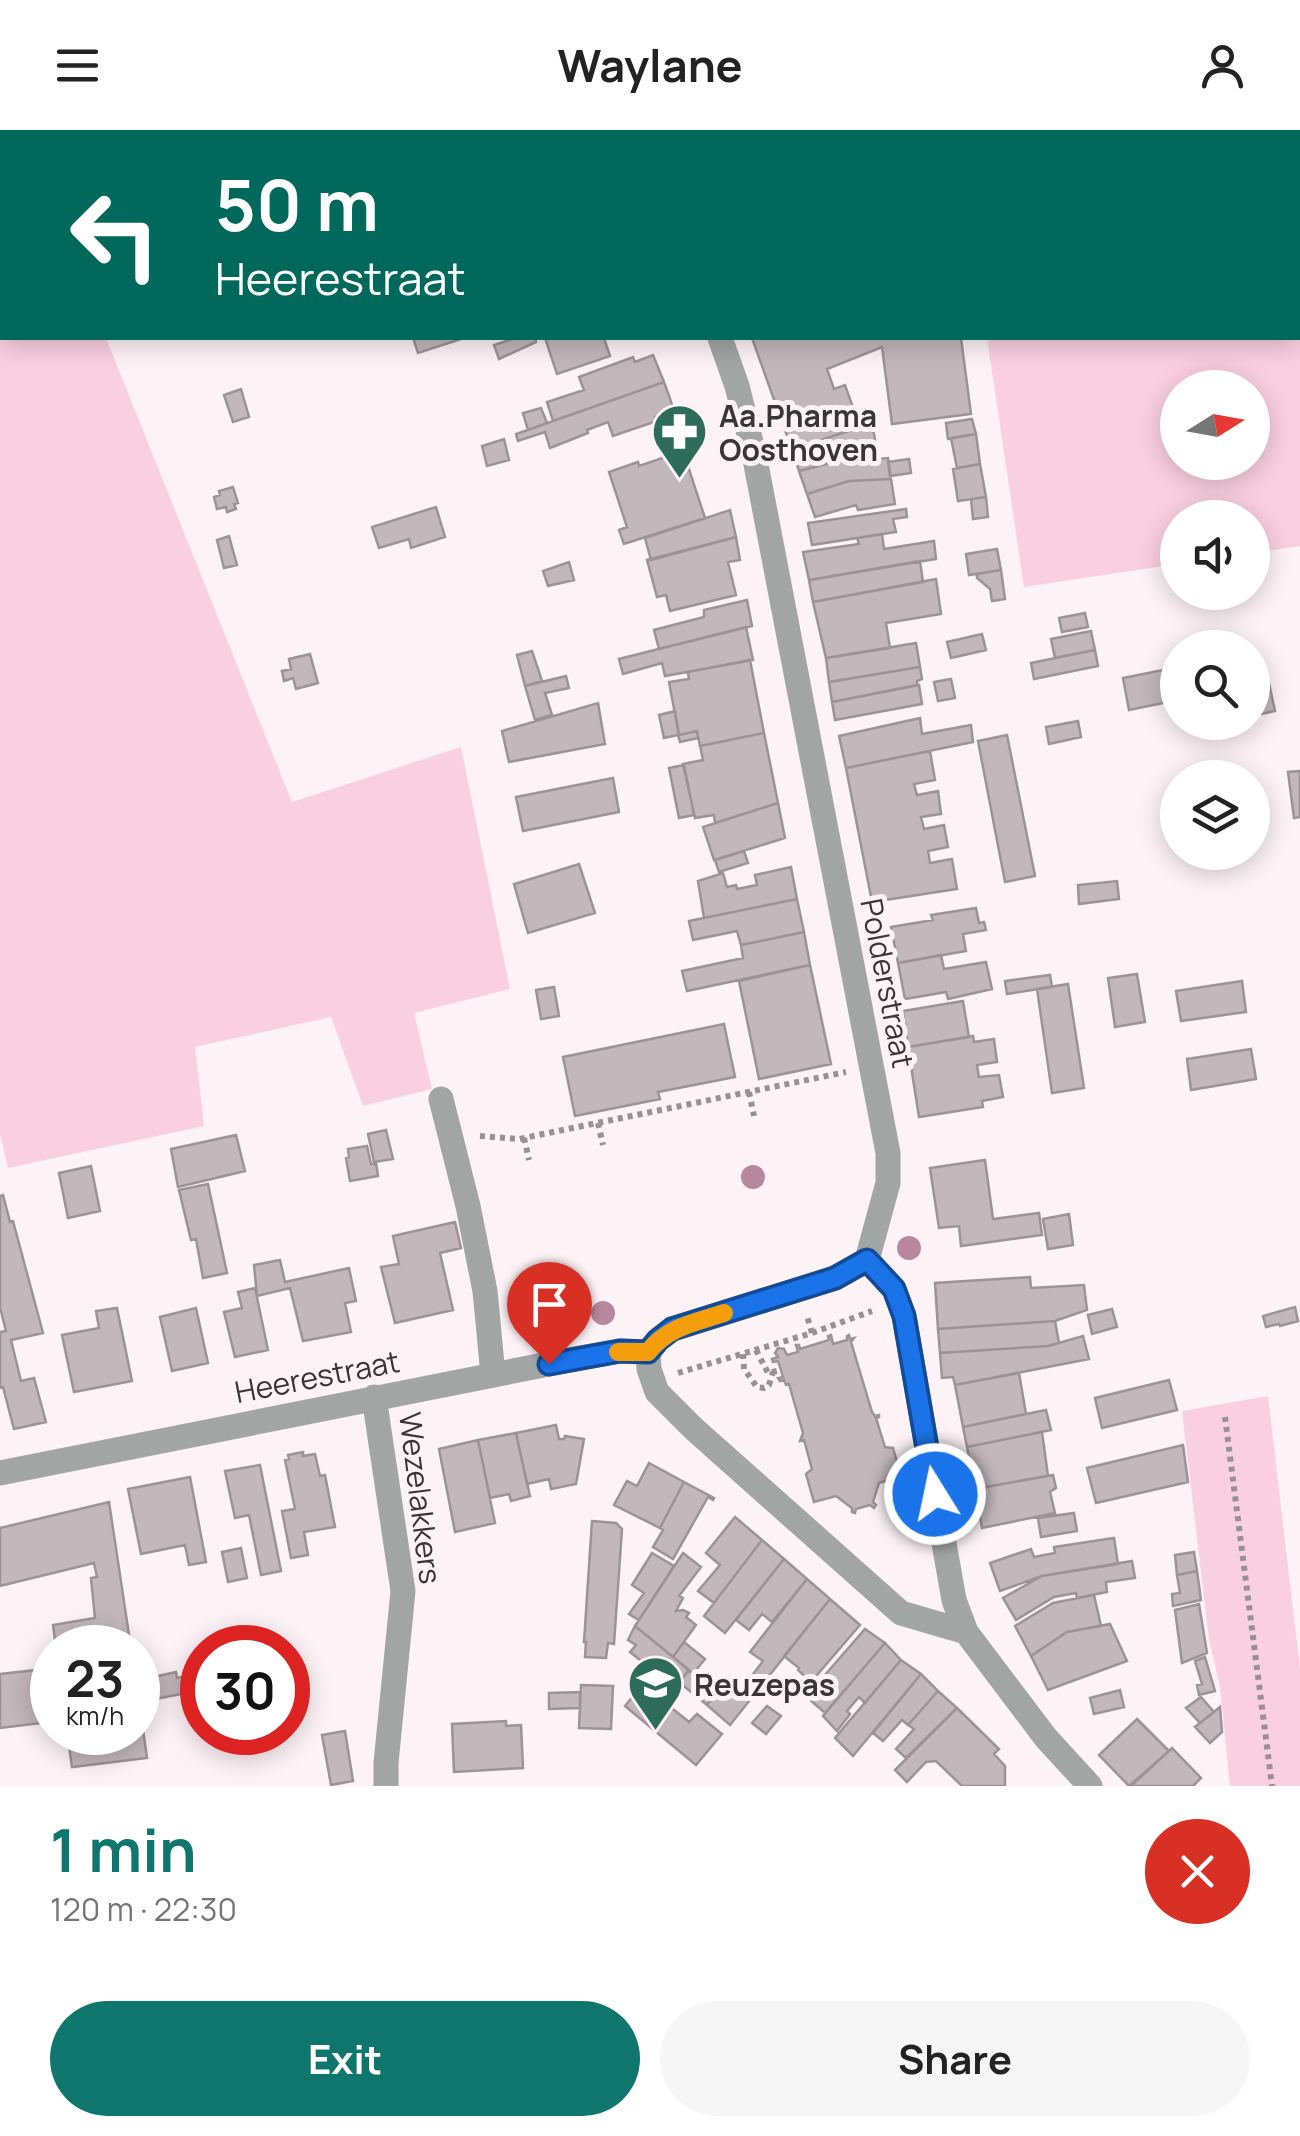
<!DOCTYPE html>
<meta charset="utf-8">
<style>
body{margin:0;font-family:Manrope,sans-serif;background:#f6f6f6;color:#222;height:100vh;display:flex;flex-direction:column;font-size:38px;white-space:nowrap}
*{box-sizing:border-box;margin:0}
p{font-size:32px;color:#767676}
.icon{flex:none;width:55px;height:55px;fill:none;stroke:currentColor;stroke-width:2;stroke-linecap:round;stroke-linejoin:round}
.map{position:relative;height:1656px;overflow:hidden}
.drawer{display:flex;flex-direction:column;background:#fff;flex:1}
.drawer>*{flex:none}
.guide{position:absolute;left:0px;top:0px;width:1300px;height:210px;box-shadow:0 5px 25px #0003;background:#00695c;color:#fff;overflow:hidden}
.needle{width:65px;rotate:79deg}
.buttons{position:absolute;left:1160px;top:240px;display:grid;gap:20px}
.buttons a{display:grid;place-items:center;width:110px;height:110px;border-radius:50%;background:#fff;box-shadow:0 5px 25px #0003;font-size:50px}
.speed{position:absolute;left:30px;top:1495px;display:flex;gap:20px;font-size:50px;font-weight:700;text-align:center}
.speed>*{display:grid;place-content:center;width:130px;height:130px;border-radius:50%;background:#fff;box-shadow:0 5px 25px #0003;line-height:1}
.speed small{font-size:25px;font-weight:400}
.speed .limit{border:15px solid #d22;background:#fff;color:#111}
.pin{position:absolute;display:grid;place-items:center;width:85px;height:85px;color:#fff;margin:-102px -42px;border-radius:50% 50% 50% 0;rotate:-45deg;box-shadow:0 0 10px #0007}
.pin .icon{rotate:45deg}
.me{position:absolute;width:110px;margin:-55px;rotate:350deg;stroke-linejoin:round;filter:drop-shadow(0 0 8px #0008)}
.turn{display:flex;align-items:center;gap:35px;height:210px;padding:0 50px;font-size:45px}
.turn .icon{width:130px;height:130px;stroke-width:2.5}
.turn b{display:block;font-size:70px;line-height:85px}
.round{display:grid;place-items:center;flex:none;width:105px;height:105px;border-radius:52px;background:#f6f6f6}
.headline{display:flex;align-items:center;justify-content:space-between;height:170px;padding:0 50px}
h1{font-size:60px;font-weight:700;line-height:75px;color:#0f766e}
.action{display:flex;gap:20px;margin-top:auto;padding:20px 50px}
.action a{flex:1;height:115px;border-radius:60px;background:#0f766e;color:#fff;font-size:40px;font-weight:700;line-height:115px;text-align:center}
.action a+a{background:#f6f6f6;color:#222}
header{display:flex;justify-content:space-between;align-items:center;height:130px;padding:0 50px;background:#fff;font-size:45px;font-weight:700}
.map>svg:first-child{display:block}
.green{fill:#facfe0;fill-rule:evenodd}
.building{fill:#c2b7bb;stroke:#9d9296;stroke-width:2.5}
.lines{fill:none;stroke-linecap:round;stroke-linejoin:round}
.path{stroke:#989093;stroke-width:6;stroke-dasharray:5 5;stroke-linecap:butt}
.minor{stroke:#a1a6a4;stroke-width:25}
.tree{fill:#b7879e}
.route-casing{stroke:#114b97;stroke-width:25}
.route{stroke:#1a73e8;stroke-width:18}
.slow{stroke:#f59e0b;stroke-width:18}
.labels{text-anchor:middle;dominant-baseline:central;stroke-width:10;stroke-linejoin:round;paint-order:stroke}
.poi-label{font-size:30px;font-weight:bold;fill:#393536;stroke:#fdf2f6;text-anchor:start}
.street-label{font-size:30px;fill:#393536;stroke:#fdf2f6}
</style>
<header><svg class="icon" aria-label="menu" viewBox="0 0 24 24"><path d="M4 6h16M4 12h16M4 18h16"/></svg>Waylane<svg class="icon" aria-label="person" viewBox="0 0 24 24"><circle cx="12" cy="8" r="4"/><path d="M4 21q1-7 8-7t8 7"/></svg></header>
<div class="map">
<svg width="1300" height="1656" viewBox="0 0 1300 1656">
<rect width="100%" height="100%" fill="#fdf2f6"/>
<path class="green" d="M2 68V208H106L292 672 461 617 510 859 414 883 432 959 363 976 331 887 195 917 204 996 8 1038 0 1004V69Z
M1298 89H1300V416L1253 423 1252 388H1178L1177 434 1024 457 987 208H1298ZM1178 258H1252V332H1178Z
M1268 1266 1300 1539V1656H1230L1220 1557 1209 1509 1182 1281Z"/>
<path class="building" d="M413 208H464L418 223Z
M516 208H535L536 212 499 229 494 215Z
M545 208H604L610 226 557 244Z
M752 208H961L971 284 892 294 882 217 827 239 834 259 845 255 860 297 792 320Z
M653 225 664 252 553 291 547 272 584 260 579 247 633 227 635 232Z
M664 252 674 280 655 287 657 291 613 306 608 292 587 300 588 303 550 318 545 302 518 311 516 304Z
M241 259 249 287 233 292 224 265Z
M541 278 547 293 528 300 523 283Z
M972 289 976 304 948 309 946 293Z
M872 293 877 321 799 341 792 320Z
M976 304 980 334 957 338 951 308Z
M504 309 509 330 487 336 482 316Z
M683 321 705 388 624 414 619 400 627 397 609 342 638 332 639 336Z
M877 321V329L888 328 891 349 849 351 807 364 799 341Z
M909 329 911 343 890 346 888 332Z
M980 334 986 367 958 371 953 339Z
M891 349 895 374 858 380 856 375 815 387 807 364 849 351Z
M233 357 238 373 234 374 236 379 227 382 226 377 217 379 214 367 220 365 219 361Z
M986 367 988 387 973 389 971 369Z
M436 377 445 407 411 418 409 409 379 418 372 397Z
M906 379 907 387 893 389 896 402 812 415 808 393Z
M730 380 736 407 651 430 645 408Z
M882 404 884 419 934 411 936 429 809 450 803 422 859 414 857 408Z
M229 406 237 435 224 438 217 410Z
M736 407 740 430 728 432 736 465 670 481 666 465 657 467 647 430Z
M997 419 1001 440 969 445 966 424Z
M920 431 923 452 813 472 809 450Z
M569 432 574 450 548 456 543 441Z
M1001 440 1005 469 992 471 990 459 977 448V444Z
M936 449 941 484 886 493 890 518 826 528 813 472Z
M747 470 752 496 659 519 654 500 704 487V480Z
M1085 483 1088 497 1062 502 1059 488Z
M746 497 753 530 665 546 662 533 623 544 619 529Z
M1091 501 1095 520 1055 528 1051 509Z
M982 504 986 520 951 528 947 512Z
M916 513 920 537 829 552 826 528Z
M1095 520 1098 536 1034 549 1031 533Z
M532 521 542 551 525 556 517 525Z
M310 524 318 553 296 559 293 548 284 551 282 541 291 539 289 529Z
M750 530 764 603 700 616 697 601 679 605 669 552 689 549 688 542Z
M920 537 922 549 917 551V555L832 572 829 552Z
M1178 537V570L1129 580 1123 548Z
M566 546 569 558 545 563 552 585 535 590 525 556Z
M951 549 955 568 938 571 934 552Z
M1269 553 1275 581 1252 586V556Z
M919 555 922 574 835 590 832 572Z
M598 573 605 614 509 632 502 601Z
M675 581 679 605 697 601 698 608 680 612 678 605 664 608 659 585Z
M920 588 922 604 971 595 973 612 846 638 839 606Z
M1078 591 1081 607 1049 614 1046 597Z
M764 603 778 673 715 693 714 685 695 688 683 634 703 630 700 616Z
M1007 605 1035 746 1005 752 978 611Z
M930 621 935 650 914 654 917 665 938 661 941 684 921 687 924 699 944 695 948 717 928 721 930 733 952 729 957 759 872 772 846 638Z
M684 635 694 685 679 688 669 638Z
M1300 641V687L1294 688 1288 642Z
M613 648 619 682 523 701 516 667Z
M778 673 785 708 714 730 703 697Z
M744 721 748 733 719 742 715 730Z
M579 734 595 783 528 803 514 754Z
M791 737 797 769 704 788 698 751 723 743 727 757 736 755 737 759 757 755 755 745Z
M1117 751 1119 769 1079 774 1078 755Z
M797 769 804 802 741 815 737 801 693 810 689 791Z
M976 778 979 793 984 792 986 800 963 804 966 821 898 833 891 797 933 790 931 785Z
M804 802 810 835 687 861 682 841 743 828 741 815Z
M941 825 944 839 986 832 992 859 948 869 946 862 905 869 898 833Z
M810 835 831 934 759 949 739 851Z
M1137 844 1145 892 1115 897 1108 848Z
M1050 845 1052 857 1007 864 1005 851Z
M1242 851 1246 882 1181 891 1176 861Z
M1068 854 1084 958 1052 963 1037 859Z
M554 857 559 886 541 889 536 860Z
M963 871 969 907 908 917 903 881Z
M724 894 735 947 658 962 660 969 575 986 563 927Z
M973 906 974 912 994 909 997 932 977 935 979 947 999 945 1003 967 982 971 983 977 919 987 908 917Z
M1251 919 1256 949 1191 960 1187 929Z
M386 1000 393 1029 374 1032 368 1004Z
M236 1005 245 1041 178 1057 171 1019Z
M367 1016 371 1034 376 1033 378 1046 350 1051 346 1028 349 1027 348 1019Z
M985 1030 993 1089 1039 1083 1042 1105 961 1116 959 1096 939 1098 930 1038Z
M91 1036 100 1081 68 1088 59 1043Z
M208 1054 227 1143 203 1148 196 1109 191 1110 179 1060Z
M3 1065 10 1092 13 1091 43 1203 11 1210 21 1251 34 1248 46 1292 14 1299 3 1257 0 1258V1202L6 1201 0 1177V1066Z
M1069 1084 1073 1115 1048 1119 1043 1089Z
M455 1092 461 1118 440 1123 453 1180 395 1193 381 1137 399 1134 393 1106Z
M280 1130 285 1152 349 1138 356 1171 345 1173 351 1202 303 1211 290 1158 257 1166 254 1135Z
M1030 1147 1031 1158 1084 1155 1087 1180 1055 1191 938 1199 935 1153Z
M255 1158 268 1220 235 1227 224 1182 242 1178 238 1162Z
M1295 1177 1298 1191 1280 1196 1279 1194 1266 1197 1263 1186Z
M117 1178 132 1251 74 1262 62 1205 99 1198 96 1181Z
M196 1178 208 1233 172 1241 160 1187Z
M1112 1179 1117 1197 1092 1204 1088 1185Z
M1055 1191 1059 1213 1048 1216 940 1223 938 1199Z
M831 1205 833 1214 847 1210V1206L849 1205 850 1209 854 1208 851 1212 872 1282 875 1286 879 1285V1287L876 1288 885 1317 893 1318 901 1346 879 1353 873 1372 876 1375 874 1378 870 1375 856 1379 855 1383 852 1382V1378L836 1366 814 1372 806 1344 812 1339 804 1310 800 1311 803 1303 789 1254 786 1255 784 1250 780 1251 778 1248 783 1247 781 1240 778 1231 773 1232 772 1229 778 1227 775 1223 778 1218 784 1219 787 1225 798 1222 796 1215H799L800 1219 829 1210 828 1206Z
M1083 1206 1089 1229 955 1255 953 1247 942 1248 940 1223 1048 1216Z
M1019 1243 1026 1284 963 1297 955 1255Z
M1169 1250 1177 1280 1102 1298 1095 1268Z
M1046 1280 1051 1300 967 1317 963 1297Z
M556 1295 559 1309H564L565 1306 584 1309 576 1354 551 1359 549 1349 527 1354 516 1303Z
M1042 1302 1048 1346 975 1359 967 1317Z
M516 1303 530 1366 511 1371 509 1364 490 1368 478 1310Z
M478 1310 495 1393 455 1402 439 1319Z
M1183 1315 1188 1352 1096 1373 1087 1338Z
M303 1322V1326L315 1324 320 1346 325 1345 335 1397 304 1402 308 1425 291 1428 282 1381 295 1379 285 1330 289 1329 288 1325Z
M649 1333 684 1352 660 1398 614 1375 627 1351 637 1356Z
M260 1335 281 1441 261 1445 249 1385 235 1388 225 1341Z
M1053 1345 1056 1358 1050 1362 1055 1383 982 1398 975 1359Z
M190 1347 206 1432 189 1435 185 1415 141 1424 128 1359Z
M684 1352 714 1368 713 1370 708 1367 673 1429 653 1417 663 1400 660 1398Z
M109 1372 131 1518H56L53 1495 95 1488 91 1448 97 1447 94 1433 0 1456V1398Z
M1074 1383 1077 1401 1041 1407 1038 1388Z
M735 1387 762 1410 714 1473 698 1461 720 1435 706 1423Z
M592 1391 616 1393 622 1399 614 1514 608 1513 606 1528 585 1527 586 1512H584Z
M1114 1408 1118 1434 1042 1446 1000 1461 990 1433 1031 1419 1034 1427 1055 1423 1054 1417Z
M762 1410 784 1429 725 1503 704 1486Z
M241 1418 247 1448 228 1452 222 1422Z
M1194 1422 1197 1441 1177 1445 1175 1425Z
M652 1423 674 1436 639 1490 629 1484 644 1463 632 1455Z
M683 1423 701 1437 679 1466 683 1468 676 1481 683 1480 689 1483 686 1487 696 1495 673 1527 635 1496Z
M784 1429 807 1449 772 1492 762 1484 749 1500 736 1490Z
M1132 1431 1135 1448 1106 1452 1107 1462 1077 1468 1076 1463 1054 1467 1016 1490 1003 1468 1042 1446Z
M1197 1441 1201 1470 1173 1476 1172 1464 1180 1463 1177 1445Z
M807 1449 830 1469 730 1595 707 1575 724 1553 738 1564 763 1531 750 1522Z
M1094 1465 1101 1496 1067 1502 1031 1526 1015 1496 1053 1473Z
M830 1469 860 1495 811 1552 798 1540 799 1538 784 1526Z
M1199 1474 1207 1523 1182 1533 1175 1480Z
M1110 1494 1127 1531 1048 1560 1031 1526 1067 1502Z
M635 1496 689 1540 675 1558 630 1522 636 1515 628 1510Z
M865 1499 885 1513 825 1583 809 1569 813 1562 811 1561Z
M684 1512 705 1529 693 1544 673 1527Z
M885 1513 901 1530 865 1573 859 1567 847 1581 850 1584 837 1601 823 1586Z
M1205 1527 1215 1561 1199 1565 1197 1555 1202 1554 1195 1531Z
M901 1530 921 1544 853 1626 835 1608Z
M45 1539 50 1592 0 1598V1544Z
M689 1540 713 1560 720 1552 723 1555 707 1575 679 1552Z
M176 1542 177 1548 189 1545 192 1562 150 1570 145 1549Z
M921 1544 938 1561 908 1595 902 1590 883 1611 873 1603Z
M647 1549 659 1559 663 1555 676 1564 668 1575 689 1592 697 1584 722 1604 696 1635 625 1576Z
M581 1555 613 1556 611 1599 579 1598Z
M1120 1560 1124 1577 1094 1584 1090 1568Z
M938 1561 957 1578 906 1628 896 1619 914 1599 908 1595Z
M580 1562V1578L549 1579V1563Z
M138 1564 147 1628 72 1637 67 1602H138Z
M1201 1567 1214 1582 1200 1593 1186 1578Z
M767 1576 781 1586 766 1604 752 1593Z
M1220 1577 1222 1602 1210 1613 1195 1597Z
M957 1578 999 1619 994 1624 1005 1636V1656H962L936 1631 926 1632 907 1652 895 1640Z
M1137 1589 1169 1621 1129 1656 1099 1625Z
M506 1591V1596L521 1595 523 1638 454 1642 452 1594Z
M345 1601 353 1651 331 1655 322 1605Z
M1172 1618 1201 1648 1193 1656H1131Z"/>
<g class="lines">
<path class="path" d="M1298 79 1300 78
M749 962 754 986
M598 993 603 1015
M480 1006 519 1009 846 942
M524 1008 529 1030
M812 1203 872 1181
M756 1220 768 1243 781 1240
M743 1224 744 1239 757 1257 764 1258 769 1255 773 1242
M678 1243 812 1203 807 1186
M1225 1287 1272 1656"/>
<path class="minor" d="M621 0 623 2
M720 208 737 256 754 324 888 1023V1053L867 1130
M441 969 468 1076 485 1161 493 1245
M867 1130 835 1148 673 1199 658 1210 648 1222 649 1239 657 1262 694 1299 901 1483 966 1502
M867 1130 894 1159 904 1186 954 1470 966 1502 1046 1608 1090 1656
M374 1267 403 1461 386 1633V1656
M0 1343 569 1230 619 1221 648 1222"/>
</g>
<g class="tree">
<circle cx="753" cy="1047" r="12"/>
<circle cx="909" cy="1118" r="12"/>
<circle cx="603" cy="1183" r="12"/>
</g>
<g class="lines">
<defs>
<path id="route" d="M549 1234 620 1221 648 1222 658 1210 672 1199 835 1148 867 1130 894 1159 904 1186 935 1364"/>
</defs>
<use href="#route" class="route-casing"/>
<use href="#route" class="route"/>
<path class="slow" d="M618 1222H648C669 1196 694 1193 724 1183"/>
</g>
<defs>
<symbol id="pharmacy-pin" viewBox="-11 -11 22 30"><path d="M0 17L-7.5 6A9.5 9.5 0 1 1 7.5 6Z" fill="#2d6c59" stroke="#fdf2f6"/><path d="M-2-6h4v4h4v4h-4v4h-4v-4h-4v-4h4Z" fill="#fff"/></symbol>
<symbol id="school-pin" viewBox="-11 -11 22 30"><path d="M0 17L-7.5 6A9.5 9.5 0 1 1 7.5 6Z" fill="#2d6c59" stroke="#fdf2f6"/><path d="M0-5L7-2L0 1L-7-2ZM-4 1L0 2.5L4 1V4Q0 6-4 4Z" fill="#fff"/></symbol>
</defs>
<g fill-rule="evenodd">
<use href="#pharmacy-pin" x="648" y="270" width="63" height="86"/>
<use href="#school-pin" x="624" y="1522" width="63" height="86"/>
</g>
<g class="labels">
<g class="poi-label">
<text x="719" y="285">Aa.Pharma<tspan x="719" dy="34">Oosthoven</tspan></text>
<text x="694" y="1554">Reuzepas</text>
</g>
<g class="street-label">
<text transform="translate(888 853) rotate(79)">Polderstraat</text>
<text transform="translate(317 1246) rotate(-11)">Heerestraat</text>
<text transform="translate(421 1368) rotate(83)">Wezelakkers</text>
</g>
</g>
</svg>
<div class="buttons">
<a><svg class="needle" viewBox="-14 -14 28 28"><path d="M0-13l5 13h-10z" fill="#e53935"/><path d="M0 13l5-13h-10z" fill="#767676"/></svg></a>
<a><svg class="icon" aria-label="sound" viewBox="0 0 24 24"><path d="M4 9h4l5-4v14l-5-4H4zM17 9q2 3 0 6"/></svg></a>
<a><svg class="icon" aria-label="search" viewBox="0 0 24 24"><circle cx="10" cy="10" r="6"/><path d="M15 15l6 6"/></svg></a>
<a><svg class="icon" aria-label="layers" viewBox="0 0 24 24"><path d="M12 4l9 5-9 5-9-5zM3 14l9 5 9-5"/></svg></a>
</div>
<div class="speed"><div>23<small>km/h</small></div><div class="limit">30</div></div>
<div class="pin" style="left:549px;top:1234px;background:#d93025"><svg class="icon" aria-label="arrive" viewBox="0 0 24 24"><path d="M6 21V4h12l-3 4 3 4H6"/></svg></div>
<svg class="me" style="left:935px;top:1364px" viewBox="-20 -20 40 40"><circle r="17" fill="#1a73e8" stroke="#fff" stroke-width="3"/><path d="M0-11L8 9 0 5-8 9z" fill="#fff"/></svg>
<div class="guide">
<div class="turn"><svg class="icon" aria-label="left" viewBox="0 0 24 24"><path d="M17 20v-9H6M10 6l-5 5 5 5"/></svg><div><b>50 m</b>Heerestraat</div></div>
</div>
</div>
<section class="drawer">
<div class="headline"><div><h1>1 min</h1><p>120 m · 22:30</p></div><a class="round" style="background:#d93025;color:#fff"><svg class="icon" aria-label="close" viewBox="0 0 24 24"><path d="M6 6l12 12M18 6L6 18"/></svg></a></div>
<div class="action"><a>Exit</a><a>Share</a></div>
</section>
